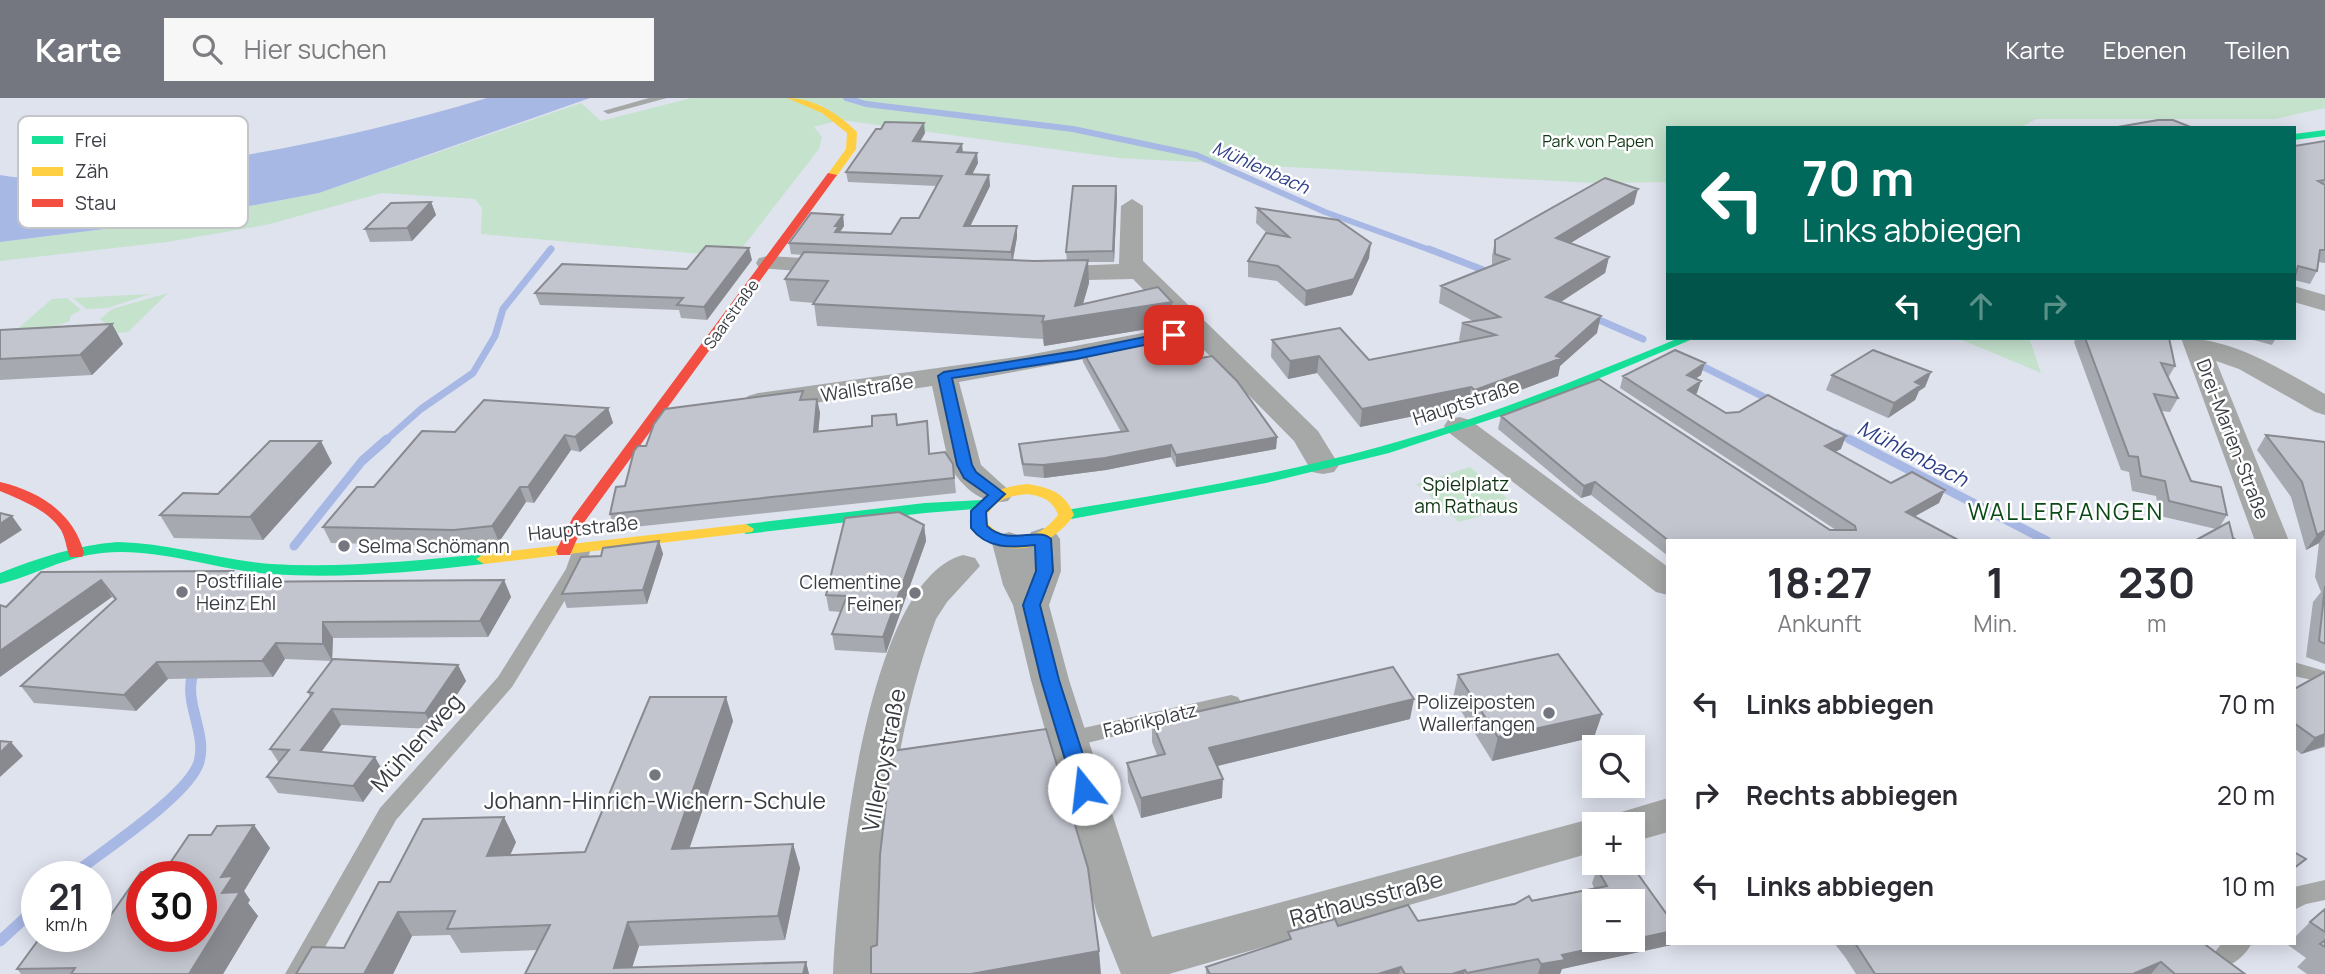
<!DOCTYPE html>
<html lang="de">
<meta charset="utf-8">
<style>
body{margin:0;font-family:Manrope,sans-serif;background:#f7f7f7;color:#2b2b33;height:100vh;display:flex;flex-direction:column;font-size:26px;white-space:nowrap}
*{box-sizing:border-box;margin:0}
p{font-size:23px;color:#7c7c81}
.icon{flex:none;width:38px;height:38px;fill:none;stroke:currentColor;stroke-width:2;stroke-linecap:round;stroke-linejoin:round}
.map{position:relative;flex:1;overflow:hidden}
.drawer{position:absolute;left:1666px;top:441px;width:630px;height:406px;display:flex;flex-direction:column;background:#fff;border-radius:0px;box-shadow:0 4px 18px #0003}
.drawer>*{flex:none}
.hud{position:absolute;left:1666px;top:28px;width:630px;height:214px;border-radius:0px;box-shadow:0 4px 18px #0003;background:#00695c;color:#fff;overflow:hidden}
.controls{position:absolute;left:1582px;top:637px;display:grid;gap:14px}
.controls a{display:grid;place-items:center;width:63px;height:63px;border-radius:0px;background:#fff;box-shadow:0 4px 18px #0003;font-size:35px}
.speed{position:absolute;left:21px;top:763px;display:flex;gap:14px;font-size:35px;font-weight:700;text-align:center}
.speed>*{display:grid;place-content:center;width:91px;height:91px;border-radius:50%;background:#fff;box-shadow:0 4px 18px #0003;line-height:1}
.speed small{font-size:18px;font-weight:400}
.speed .limit{border:10px solid #d22;background:#fff;color:#111}
.pin{position:absolute;display:grid;place-items:center;width:60px;height:60px;color:#fff;margin:-30px;border-radius:14px;box-shadow:0 4px 10px #0006}
.me{position:absolute;width:77px;margin:-38px;rotate:344deg;stroke-linejoin:round;filter:drop-shadow(0 0 5px #0008)}
.turn{display:flex;align-items:center;gap:24px;height:147px;padding:0 21px;font-size:32px}
.turn .icon{width:91px;height:91px;stroke-width:2.5}
.turn b{display:block;font-size:49px;line-height:60px}
.lanes{display:flex;align-items:center;height:66px;padding:0 21px;background:#0003;justify-content:center;gap:35px;direction:ltr}
.lanes .off{opacity:.35}
.eta{display:flex;justify-content:space-evenly;align-items:center;height:119px;text-align:center}
.eta b{font-size:42px;font-weight:700;line-height:49px}
ul{padding:0;list-style:none}
li{display:flex;align-items:center;gap:21px;height:91px;padding:0 21px}
li div{flex:1}
li b{display:block;font-size:26px}
li em{font-style:normal}
header{display:flex;align-items:center;gap:42px;box-sizing:border-box;height:98px;padding:0 35px;background:#747780;color:#fff}
header strong{font-size:33px}
nav{display:flex;gap:38px;margin-inline-start:auto;font-size:24px}
.search{width:490px;height:63px;background:#f7f7f7;display:flex;align-items:center;gap:18px;box-sizing:border-box;padding:0 24px;border-radius:0px;color:#7c7c81;font-size:26px}
.map>svg:first-child{display:block}
.green{fill:#c5e2cd}
.water{fill:#a8b8e5}
.lines{fill:none;stroke-linecap:round;stroke-linejoin:round}
.stream-far3{stroke:#a8b8e5;stroke-width:6}
.stream-far2{stroke:#a8b8e5;stroke-width:7}
.stream-far1{stroke:#a8b8e5;stroke-width:9}
.stream{stroke:#a8b8e5;stroke-width:11}
.lane{fill:#a5a8a7;fill-rule:evenodd}
.street{fill:#a5a8a7;fill-rule:evenodd}
.fast{fill:#16e098;fill-rule:evenodd}
.slow{fill:#ffcf43;fill-rule:evenodd}
.jam{fill:#f24e42;fill-rule:evenodd}
.wall{fill:#a7a9b1}
.shaded-wall{fill:#888a90}
.building{fill:#c2c5ce;stroke:#888a90;stroke-width:2;fill-rule:evenodd}
.route{fill:#1a73e8;stroke:#114b97;stroke-width:2}
.poi-dot{fill:#747780;stroke:#fff;stroke-width:2.5}
.labels{text-anchor:middle;dominant-baseline:central;stroke-width:5;stroke-linejoin:round;paint-order:stroke}
.far-park-label{font-size:16px;fill:#103715;stroke:#fff}
.far-street-label{font-size:16px;fill:#3a3d44;stroke:#fff}
.far-water-label{font-size:18px;font-style:italic;fill:#2f3f87;stroke:#fff}
.street-label{font-size:19px;fill:#3a3d44;stroke:#fff}
.park-label{font-size:19px;fill:#103715;stroke:#fff}
.poi-label{font-size:19px;fill:#3a3d44;stroke:#fff;text-anchor:start}
.water-label{font-size:21px;font-style:italic;fill:#2f3f87;stroke:#fff}
.quarter-label{font-size:23px;letter-spacing:2px;fill:#0b4917;stroke:#fff}
.near-street-label{font-size:23px;fill:#3a3d44;stroke:#fff}
.near-poi-label{font-size:23px;fill:#3a3d44;stroke:#fff}
.key{fill:#fff;stroke:#c4c5c7;stroke-width:2}
.key-label{font-size:19px;fill:#3a3d44}
</style>
<header>
<strong>Karte</strong>
<div class="search"><svg class="icon" aria-label="search" viewBox="0 0 24 24"><circle cx="10" cy="10" r="6"/><path d="M15 15l6 6"/></svg>Hier suchen</div>
<nav><a>Karte</a><a>Ebenen</a><a>Teilen</a></nav>
</header>
<div class="map">
<svg width="2325" height="876" viewBox="0 0 2325 876">
<rect width="100%" height="100%" fill="#dfe3ee"/>
<path class="green" d="M691 0H2325V10L2275 21H2036L2020 30H1668V84L1593 85 1119 60 841 22 814 29 822 39 819 51 735 159 481 136 482 110 475 101 382 95 266 127 167 144 0 163V144L169 123 319 95 581 5 601 23Z
M168 195 128 234 117 235 100 221 112 211Z
M150 196 108 210 86 211 73 200Z
M67 200 81 212 70 218V223L20 240H7L52 201Z
M1957 240H2029L2041 275Z
M1470 369 1516 408 1459 424 1416 386Z"/>
<path class="water" d="M487 0H590L319 95 169 123 0 144V77C46 85 97 78 143 72 260 58 374 34 487 0Z"/>
<g class="lines">
<path class="stream-far3" d="M846 0 866 6 1073 31 1196 57 1325 114 1433 153
M549 153 551 151"/>
<path class="stream-far2" d="M1429 151 1491 175
M1590 218 1643 241
M1696 265 1774 304
M1837 335 1853 343
M385 343 421 311 473 275 495 238 503 211 551 151"/>
<path class="stream-far1" d="M1849 341 2047 443
M294 448 362 363 387 341
M192 580 196 571"/>
<path class="stream" d="M70 779C99 755 189 698 199 664 207 636 185 607 192 579
M0 843 37 809"/>
<path class="lane" d="M649 0H667L608 16 603 13Z
M582 445 591 451 584 471 512 589 396 722 310 876H285L380 710 498 579 566 471 573 451Z
M2294 564 2325 573V585L2294 578Z
M1231 597 1238 599 1241 604 1238 609 1070 649 1063 647 1060 641 1063 635 1070 633Z
M2325 782V802L2306 806 2294 812V789Z
M2222 845H2252C2246 857 2234 866 2222 871L2213 868 2210 860Z"/>
<path class="street" d="M1132 101 1143 108V163L1318 333 1339 367 1334 374 1323 376 1312 374 1294 343 1193 241 959 284 981 367 1013 396 1008 403C983 409 961 388 949 367L932 288 758 313 748 310 743 304 748 298 758 295 1023 258 1179 228 1133 181 1042 183 1033 181 1030 176 1033 171 1042 169 1119 166 1121 108Z
M768 158 838 162 847 164 850 169 847 174 838 176 759 170 756 165 759 160Z
M2294 188 2325 197V213L2294 204Z
M2181 240C2233 240 2280 271 2325 296V317L2315 314 2239 271 2216 263 2289 443H2255Z
M1459 319 1470 322 1668 469V497L1656 494 1448 334 1444 328 1448 322Z
M1043 430 1055 434 1060 441 1061 473 1049 507 1069 582 1152 839 1594 720 1610 726H1594V754L1169 876H1121L1097 816 1031 582 1013 507 1003 487 992 445 997 438 1009 434 1021 438 1026 447 1031 434Z
M963 457 975 460 980 468 947 504 936 521C894 633 882 758 881 876H833C837 788 864 483 963 457Z
M1668 700V734L1633 744V726H1612L1618 715Z"/>
<path class="fast" d="M2325 32V38L2294 42V36Z
M1679 240H1695L1543 304 1389 355 1266 385 1066 422 1058 417 1066 412C1171 395 1276 377 1379 349 1481 321 1580 281 1679 240Z
M982 402 990 407 987 410 925 415 746 436 738 431 746 426 925 405Z
M118 444C170 445 219 462 271 466 342 470 413 463 484 456L492 461 484 466C413 474 342 481 271 476 214 472 159 449 102 455 65 459 35 477 0 486V475C38 460 77 447 118 444Z"/>
<path class="slow" d="M787 0C814 0 839 16 857 34L856 51 836 79 827 77 846 51 847 35 822 15Z
M1027 386C1049 389 1066 395 1074 417 1047 455 999 465 969 424 978 396 1000 389 1027 386ZM1027 396C1042 398 1053 402 1058 417 1038 443 1008 448 985 423 991 403 1007 398 1027 396Z
M746 426 754 431 752 434 484 466 476 461 484 456Z"/>
<path class="jam" d="M828 75 837 77 585 423 570 457H558L556 453 573 419Z
M0 384C39 393 74 415 84 455L82 459H70C66 450 66 441 61 432 48 412 21 402 0 393Z"/>
</g>
<path class="wall" d="M925 35 920 44 963 54 978 65 972 76 989 77 990 88 970 128 1017 139 1013 163H1067L1066 154 1117 98 1114 164H1088L1089 185 1083 206 1172 227 1044 248 1043 241 817 228 814 205 790 203 785 181 802 157 791 156 789 145 843 117 844 128 840 134 891 136 919 120 937 88 848 84 846 74Z
M2325 43V165L2318 164 2317 173 2310 186 2294 182Z
M431 104 436 117 412 143 370 144 365 131Z
M1634 106 1570 145 1609 159 1605 175 1561 204 1597 235 1560 268 1558 278 1472 310 1468 307 1360 329 1317 275 1288 281 1271 259 1272 242 1369 262 1462 244 1459 242 1462 225 1473 223 1439 205 1441 188 1492 167V158L1495 142Z
M1257 110 1369 160 1352 197 1305 208 1277 183 1248 179V163L1268 136 1256 125Z
M752 162 707 222 681 220 679 212 540 207 535 195 687 171Z
M112 226 123 246 92 277 0 282V232Z
M2076 240H2169L2175 268 2168 280 2178 300 2170 314 2161 313 2191 383 2227 417 2219 430 2238 443H2197L2198 441 2216 431 2160 418 2156 398 2132 393 2129 374 2121 372 2074 244Z
M2246 240H2276L2272 247Z
M1082 252 1167 266 1277 339 1276 351 1176 369 1171 359 1106 372 1044 380 1024 378 1020 358 1019 346 1121 334 1083 264Z
M1931 274 1925 289 1919 293 1915 302 1888 320 1826 292 1832 277Z
M1701 277 1695 281 1697 295 1695 296 1726 315 1841 351 1835 354 1891 385 1939 405 1915 418 1960 443H1668V458L1591 397 1581 400 1498 331 1501 318 1830 432H1836L1620 290 1623 278Z
M803 293 804 302 817 301 820 315 818 334 898 326 929 338 930 356 953 366 956 395 615 431 610 416 646 348Z
M608 310 613 325 580 354 571 352 534 405 526 404 499 444 461 448 331 445 323 429 374 389Z
M2266 337 2325 344V566L2306 559 2313 504 2321 494 2315 479 2319 445 2306 452 2291 399 2257 352Z
M332 365 263 442 174 440 160 417 218 396Z
M924 427 926 443 886 555 835 552 832 536 841 514 829 513 826 497Z
M659 443 663 456 647 506 567 510 562 496 601 458Z
M41 474 240 484 504 482 511 499 488 539 333 540 332 562 458 567 466 583 434 631 341 627 321 654 384 675 363 704 278 695 267 679 279 665 270 651 310 599 308 594 332 563 285 561 273 579 168 581 136 613 34 605 21 588 115 502 112 499 6 509Z
M2325 574V649L2301 656 2294 650V591Z
M1458 577 1602 616 1594 639 1492 663 1453 600Z
M726 599 733 623 689 750 793 746 800 770 785 842 639 848 632 870 806 864 809 876H525L538 852 461 855 450 837 412 838 393 876H296L344 850 390 784 516 744 510 757 585 754Z
M1410 621 1217 668 1222 700 1141 720 1128 684 1127 665 1157 657 1152 644V624Z
M211 737 270 750 244 793 250 802 248 805 258 818 223 876H21L17 871 50 841 110 818 164 774Z
M1597 771 1668 845H1672L1671 847 1562 871 1560 876H1206V869L1287 842 1288 834 1338 828 1418 823 1594 790 1592 785Z
M2325 811V876H2307L2297 869 2306 860 2288 847 2289 845H2294V840L2310 824Z
M1834 845H2203L2245 876H1856L1845 859Z"/>
<path class="shaded-wall" d="M924 25 925 35 914 54 913 43Z
M962 46 963 56 957 54Z
M977 55 978 65 967 87 966 76Z
M989 77 990 88 965 139 964 128Z
M1116 88 1117 98 1114 164 1113 153Z
M1638 91 1634 106 1553 156 1556 140Z
M431 104 436 117 412 143 407 130Z
M843 117 844 128 840 134H835V128Z
M1017 128V139L1012 165 1011 154Z
M1371 145 1369 160 1352 197 1305 208 1306 193Z
M749 150 752 162 707 222 704 209Z
M1609 159 1605 175 1542 216 1546 199Z
M1088 162 1089 185 1079 219 1172 204V227L1044 248 1042 224 1075 208Z
M1601 218 1597 235 1560 268 1558 278 1472 310 1475 292 1556 258Z
M112 226 123 246 92 277 80 257Z
M1319 258 1317 275 1288 281 1290 263Z
M1705 265 1701 277 1683 289 1687 277Z
M1931 274 1925 289 1919 293 1915 302 1888 320 1894 305 1915 284Z
M1701 283 1697 295 1684 304 1688 292Z
M1471 289 1468 307 1360 329 1362 311Z
M817 301 820 315 817 348 814 334Z
M608 310 613 325 580 354 575 339Z
M565 337 571 352 534 405 528 389Z
M1846 338 1841 351 1820 361 1825 348Z
M1277 339 1276 351 1176 369V357Z
M321 343 332 365 263 442 250 419Z
M1171 347V359L1106 372 1044 380 1043 367Z
M1595 384 1591 397 1581 400 1584 388Z
M520 389 526 404 499 444 492 428Z
M1945 392 1939 405 1901 426 1906 414Z
M12 418 22 432 0 446V426Z
M924 427 926 443 886 555 883 539Z
M2325 432V436L2319 445 2306 452 2317 437Z
M659 443 663 456 647 506 643 492Z
M233 473 243 489 224 484Z
M101 482 112 499 0 579V553Z
M504 482 511 499 488 539 480 523Z
M323 524 333 540 332 563 323 546Z
M276 545 285 561 273 579 262 563Z
M157 564 168 581 136 613 124 597Z
M458 567 466 583 434 631 425 615Z
M726 599 733 623 681 775 672 751Z
M1414 601 1410 621 1209 670V650Z
M332 611 341 627 311 668 301 652Z
M1602 616 1594 639 1492 663 1498 639Z
M2325 636 2324 648 2301 656 2315 640Z
M11 644 23 658 0 679V655Z
M375 659 384 675 363 704 353 688Z
M1223 681 1222 700 1141 720V700Z
M504 719 516 744 499 782 487 758Z
M254 727 270 750 244 793 250 802 248 805 258 818 223 876H189L222 795 221 779Z
M793 746 800 770 785 842 778 818Z
M398 814 412 838 393 876H364Z
M628 824 639 848 630 876 614 870Z
M1668 834V845H1672L1671 847 1562 871 1560 876H1538L1541 866 1562 857Z
M1099 853 1101 876H971Z
M806 864 809 876H803Z
M2161 864 2151 876H2133Z
M1401 869 1399 876H1378Z
M1465 872 1464 876H1452Z"/>
<path class="building" d="M2158 22H2173L2193 30H2112Z
M885 24 924 25 913 43 962 46 957 54 977 55 966 76 989 77 964 128H1017L1011 154 789 145 811 115 843 117 835 128H839L835 134 891 136 901 120H919L942 78 846 74 876 31H881Z
M2325 43V82L2318 83 2325 87V152H2320L2317 173 2298 168 2294 181V48Z
M1605 80 1638 91 1556 140 1609 159 1546 199 1601 218 1556 258 1562 260 1475 292 1471 289 1362 311 1319 258 1290 263 1272 242 1340 230 1369 262 1496 237 1462 225 1500 219 1441 188 1509 161 1495 156V142Z
M1073 88H1116L1113 153 1066 154Z
M431 104 407 130 365 131 391 105Z
M1257 110 1338 122 1371 145 1354 181 1306 193 1278 168 1248 163 1266 135 1289 139Z
M706 148 749 150 704 209 677 207 683 200 535 195 562 166 687 171Z
M804 154 1034 163 1088 162 1075 208 1158 189 1172 204 1042 224 1044 218 813 206 828 183 785 181Z
M112 226 80 257 0 261V232Z
M1161 238 1167 266 1212 258 1237 283 1277 339 1176 357 1171 347 1105 360 1043 367 1023 366 1019 346 1128 333 1082 252Z
M2085 240H2169L2175 268 2161 265 2178 300 2154 296 2191 383 2221 389 2227 417 2169 403 2165 383 2141 378 2138 359 2129 358Z
M1675 252 1705 265 1687 277 1701 283 1688 292 1726 315 1739 314 1768 297 1846 338 1825 348 1891 385 1912 374 1945 392 1906 414 1960 443H1669L1595 384 1584 388 1501 318 1599 281 1830 432H1856L1855 428 1623 278Z
M1873 252 1931 274 1915 284 1921 287 1894 305 1832 277Z
M803 293 800 302 817 301 814 334 872 328V318L896 316 897 327 927 323 929 356 945 354 953 366 954 380 610 416 616 389 625 388 634 353 638 348H646L654 326 665 311Z
M484 302 608 310 575 339 565 337 528 389H520L492 428 454 432 323 429 357 389H374L422 333 455 334Z
M2266 337 2325 344V432L2317 437 2302 384Z
M270 343H321L250 419 160 417 183 395 218 396Z
M899 414 924 427 883 539 832 536 847 498 826 497 845 420Z
M0 415 12 418 0 426Z
M2229 424 2233 440 2238 443H2202L2198 441Z
M659 443 643 492 562 496 581 459 601 458 603 450Z
M233 473 224 484 504 482 480 523 323 524V546L276 545 262 563 157 564 124 597 21 588 116 501 101 482 0 553V507L6 509 41 474Z
M2325 488V546L2319 543Z
M1558 556 1602 616 1498 639 1458 577Z
M333 561 458 567 425 615 332 611 301 652 375 659 353 688 267 679 289 652 270 651 313 595 308 594Z
M1393 569 1414 601 1209 650 1223 681 1141 700 1127 665 1165 656 1152 624Z
M2325 574V636L2315 640 2294 625V591Z
M650 599H726L672 751 793 746 778 818 628 824 614 870 806 864 803 876H525L550 827 447 831 455 813 398 814 364 876H296L312 849 344 850 379 784H390L423 721 504 719 487 758 585 754Z
M1046 631 1088 770 1099 853 971 876H871V849L877 847 880 757 892 653Z
M0 643 11 644 0 655Z
M254 727 221 779 233 778 222 795 240 794 189 876H71L75 870 17 871 39 841H50L52 838H96V819L110 818 141 774H164L189 737H211L217 728ZM142 779H201V838H142Z
M2294 754 2306 761 2294 770Z
M1619 765H1630L1668 818V834L1562 857 1565 862 1541 866 1538 861 1467 875 1465 872 1452 876H1405L1401 869 1378 876H1210L1206 869 1291 841 1288 834 1335 821 1338 828 1408 807 1418 823 1515 806 1529 798 1532 803 1607 788 1597 771ZM1594 803H1633V842H1594Z
M2325 811V834L2310 824Z
M2325 842V849L2320 846Z
M1855 845H2203L2245 876H2175L2161 864 2133 876H1875Z"/>
<path class="route" d="M1174 233 1179 234V240L1076 261 952 280 972 367 976 374 1005 396 986 414 987 428C1009 449 1038 428 1051 441L1053 473 1040 507 1059 582 1094 691 1091 697H1077L1074 691 1041 582 1023 507 1036 473 1035 447C1011 450 987 451 971 430V413L988 397 964 380 957 367 938 278 944 274 1076 253Z"/>
<g class="poi-dot">
<circle cx="344" cy="448" r="7"/>
<circle cx="182" cy="494" r="7"/>
<circle cx="915" cy="495" r="7"/>
<circle cx="1549" cy="615" r="7"/>
<circle cx="655" cy="677" r="7"/>
</g>
<g class="labels">
<g class="far-park-label">
<text x="1598" y="43">Park von Papen</text>
</g>
<g class="far-street-label">
<text transform="translate(731 216) rotate(-54)">Saarstraße</text>
</g>
<g class="far-water-label">
<text transform="translate(1261 69) rotate(24)">Mühlenbach</text>
</g>
<g class="street-label">
<text transform="translate(867 290) rotate(-9)">Wallstraße</text>
<text transform="translate(1466 304) rotate(-18)">Hauptstraße</text>
<text transform="translate(2233 341) rotate(69)">Drei-Marien-Straße</text>
<text transform="translate(583 430) rotate(-6)">Hauptstraße</text>
<text transform="translate(1150 622) rotate(-13)">Fabrikplatz</text>
</g>
<g class="park-label">
<text x="1466" y="386">Spielplatz<tspan x="1466" dy="22">am Rathaus</tspan></text>
</g>
<g class="poi-label">
<text x="358" y="448">Selma Schömann</text>
<text x="196" y="483">Postfiliale<tspan x="196" dy="22">Heinz Ehl</tspan></text>
<text x="901" y="484" text-anchor="end">Clementine<tspan x="901" dy="22">Feiner</tspan></text>
<text x="1535" y="604" text-anchor="end">Polizeiposten<tspan x="1535" dy="22">Wallerfangen</tspan></text>
</g>
<g class="water-label">
<text transform="translate(1913 355) rotate(27)">Mühlenbach</text>
</g>
<g class="quarter-label">
<text x="2066" y="413">WALLERFANGEN</text>
</g>
<g class="near-street-label">
<text transform="translate(416 644) rotate(-48)">Mühlenweg</text>
<text transform="translate(883 662) rotate(-79)">Villeroystraße</text>
<text transform="translate(1366 800) rotate(-15)">Rathausstraße</text>
</g>
<g class="near-poi-label">
<text x="655" y="702">Johann-Hinrich-Wichern-Schule</text>
</g>
</g>
<rect x="18" y="18" width="230" height="112" rx="10" class="key"/>
<rect x="32" y="38" width="31" height="8" fill="#16e098"/>
<rect x="32" y="69" width="31" height="9" fill="#ffcf43"/>
<rect x="32" y="101" width="31" height="8" fill="#f24e42"/>
<g class="key-label">
<text x="75" y="49">Frei</text>
<text x="75" y="80">Zäh</text>
<text x="75" y="112">Stau</text>
</g>
</svg>
<div class="controls">
<a><svg class="icon" aria-label="search" viewBox="0 0 24 24"><circle cx="10" cy="10" r="6"/><path d="M15 15l6 6"/></svg></a>
<a>+</a>
<a>−</a>
</div>
<div class="speed"><div>21<small>km/h</small></div><div class="limit">30</div></div>
<div class="pin" style="left:1174px;top:237px;background:#d93025"><svg class="icon" aria-label="arrive" viewBox="0 0 24 24"><path d="M6 21V4h12l-3 4 3 4H6"/></svg></div>
<svg class="me" style="left:1084px;top:691px" viewBox="-20 -20 40 40"><circle r="19" fill="#fff"/><path d="M0-13L10 11 0 6-10 11z" fill="#1a73e8"/></svg>
<div class="hud">
<div class="turn"><svg class="icon" aria-label="left" viewBox="0 0 24 24"><path d="M17 20v-9H6M10 6l-5 5 5 5"/></svg><div><b>70 m</b>Links abbiegen</div></div>
<div class="lanes"><svg class="icon" aria-label="left" viewBox="0 0 24 24"><path d="M17 20v-9H6M10 6l-5 5 5 5"/></svg><svg class="icon off" aria-label="ahead" viewBox="0 0 24 24"><path d="M12 20V5M6 11l6-6 6 6"/></svg><svg class="icon off" aria-label="right" viewBox="0 0 24 24"><path d="M7 20v-9h11M14 6l5 5-5 5"/></svg></div>
</div>
<section class="drawer">
<div class="eta">
<div><b>18:27</b><p>Ankunft</p></div>
<div><b>1</b><p>Min.</p></div>
<div><b>230</b><p>m</p></div>
</div>
<ul>
<li><svg class="icon" aria-label="left" viewBox="0 0 24 24"><path d="M17 20v-9H6M10 6l-5 5 5 5"/></svg><div><b>Links abbiegen</b></div><em>70 m</em></li>
<li><svg class="icon" aria-label="right" viewBox="0 0 24 24"><path d="M7 20v-9h11M14 6l5 5-5 5"/></svg><div><b>Rechts abbiegen</b></div><em>20 m</em></li>
<li><svg class="icon" aria-label="left" viewBox="0 0 24 24"><path d="M17 20v-9H6M10 6l-5 5 5 5"/></svg><div><b>Links abbiegen</b></div><em>10 m</em></li>
</ul>
</section>
</div>
